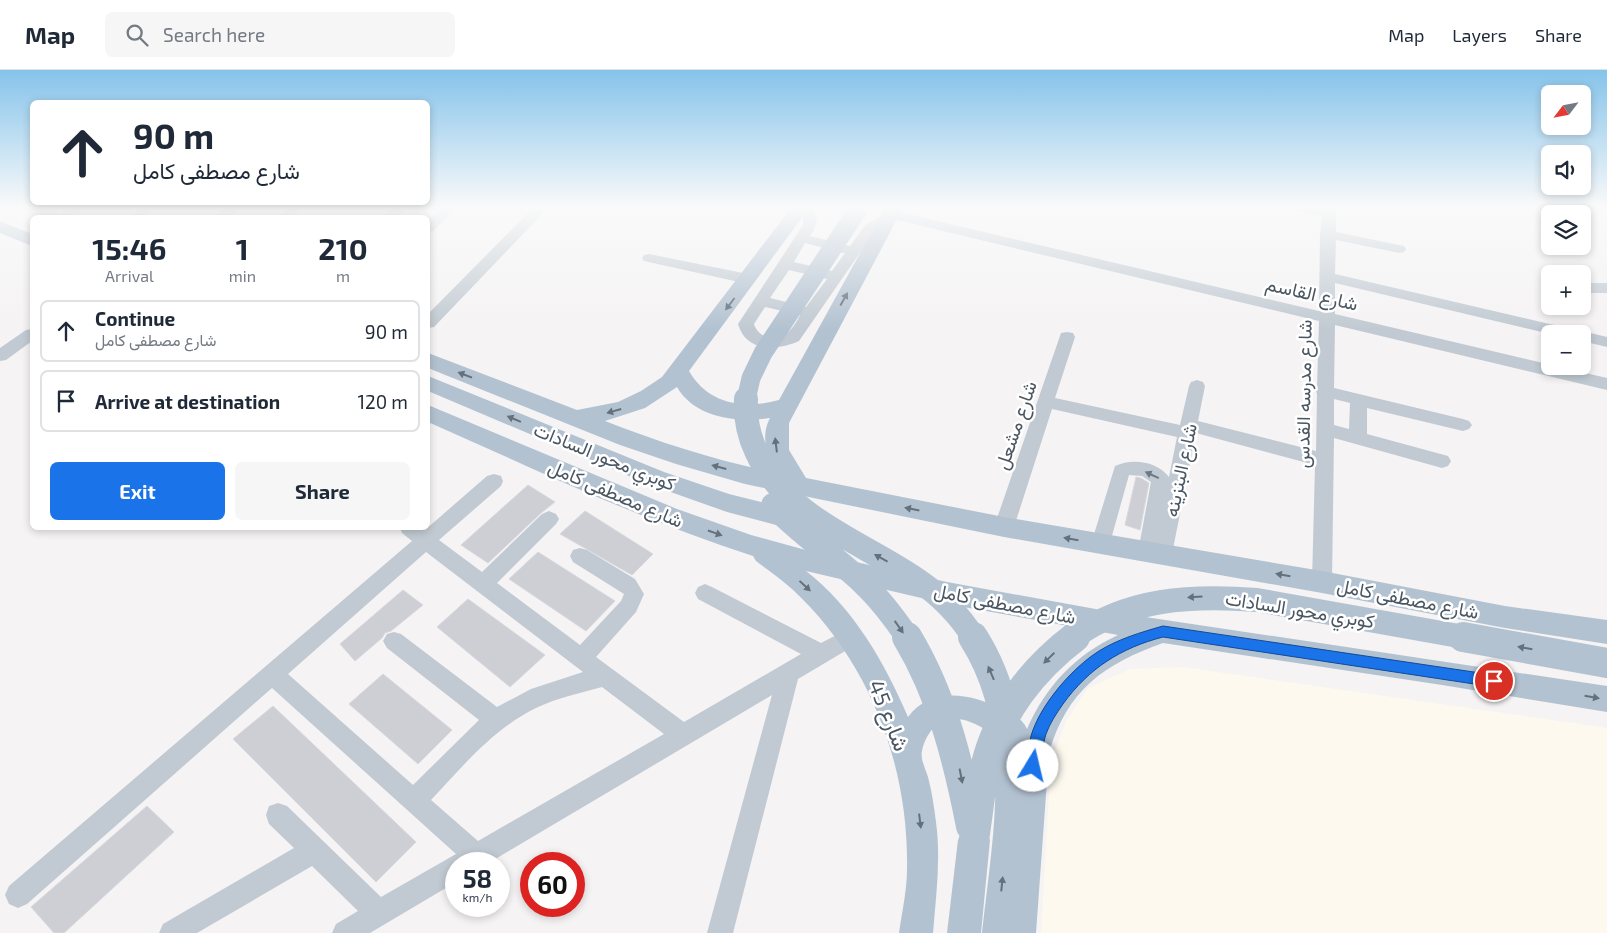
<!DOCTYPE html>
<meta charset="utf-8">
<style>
body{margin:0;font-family:"Exo 2",Vazirmatn,sans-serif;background:#f6f6f7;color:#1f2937;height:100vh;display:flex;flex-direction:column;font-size:19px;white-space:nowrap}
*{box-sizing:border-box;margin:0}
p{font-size:16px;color:#747a83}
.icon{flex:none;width:28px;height:28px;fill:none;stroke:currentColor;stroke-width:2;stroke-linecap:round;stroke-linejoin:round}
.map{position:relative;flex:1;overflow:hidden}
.details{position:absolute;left:30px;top:145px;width:400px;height:315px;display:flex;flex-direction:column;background:#fff;border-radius:8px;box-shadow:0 2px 8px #0003}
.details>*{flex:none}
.banner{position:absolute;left:30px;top:30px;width:400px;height:105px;border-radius:8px;box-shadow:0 2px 8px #0003;background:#fff;color:#1f2937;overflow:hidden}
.needle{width:32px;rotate:238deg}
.buttons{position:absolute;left:1541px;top:15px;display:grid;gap:10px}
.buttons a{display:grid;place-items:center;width:50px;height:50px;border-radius:8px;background:#fff;box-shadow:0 2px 8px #0003;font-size:25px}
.speed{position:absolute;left:445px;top:782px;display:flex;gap:10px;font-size:25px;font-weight:700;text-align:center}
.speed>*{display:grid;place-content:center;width:65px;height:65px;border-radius:50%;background:#fff;box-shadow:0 2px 8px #0003;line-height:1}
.speed small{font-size:12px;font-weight:400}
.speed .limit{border:8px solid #d22;background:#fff;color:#111}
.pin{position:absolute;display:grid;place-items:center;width:42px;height:42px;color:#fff;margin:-21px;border:2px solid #fff;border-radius:50%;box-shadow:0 1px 5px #0007}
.me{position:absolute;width:55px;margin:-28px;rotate:9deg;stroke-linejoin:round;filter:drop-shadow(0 0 4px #0008)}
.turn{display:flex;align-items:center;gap:18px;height:105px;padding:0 20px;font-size:22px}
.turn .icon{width:65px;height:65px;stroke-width:2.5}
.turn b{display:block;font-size:35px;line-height:42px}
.eta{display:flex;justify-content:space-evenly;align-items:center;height:85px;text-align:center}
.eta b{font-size:30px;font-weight:700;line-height:35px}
.primary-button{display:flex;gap:10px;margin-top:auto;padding:10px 20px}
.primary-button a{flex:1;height:58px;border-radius:8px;background:#1a73e8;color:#fff;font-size:20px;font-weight:700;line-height:58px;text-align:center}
.primary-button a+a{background:#f6f6f7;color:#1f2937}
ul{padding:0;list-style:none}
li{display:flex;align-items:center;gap:15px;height:62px;margin:0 10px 8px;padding:0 10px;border:2px solid #e0e1e3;border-radius:8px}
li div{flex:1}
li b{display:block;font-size:19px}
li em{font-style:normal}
header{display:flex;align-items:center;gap:30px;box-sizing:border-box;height:70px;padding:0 25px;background:#fff;border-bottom:1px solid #e0e1e3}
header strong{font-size:24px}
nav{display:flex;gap:28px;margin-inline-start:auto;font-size:18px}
.search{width:350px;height:45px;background:#f6f6f7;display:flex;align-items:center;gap:12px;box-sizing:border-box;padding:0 18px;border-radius:8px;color:#747a83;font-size:19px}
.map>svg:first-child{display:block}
.commercial{fill:#fdf9ef}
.building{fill:#cdcfd5;stroke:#d7d9de}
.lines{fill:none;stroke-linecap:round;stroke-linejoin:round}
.minor{fill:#c1cad2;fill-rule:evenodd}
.major{fill:#b3c2d1;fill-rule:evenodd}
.major-bridge-far2{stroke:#b3c2d1;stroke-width:19}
.major-bridge-far1{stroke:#b3c2d1;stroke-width:24}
.major-bridge{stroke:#b3c2d1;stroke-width:30}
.oneway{fill:#64717d}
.oneway2{fill:#6e7983}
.route{fill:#1a73e8;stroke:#114b97}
.labels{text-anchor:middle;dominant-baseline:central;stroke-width:5;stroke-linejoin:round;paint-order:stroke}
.street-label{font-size:19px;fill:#4a5661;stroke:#fff}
.near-street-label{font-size:22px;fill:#4a5661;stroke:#fff}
</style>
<header>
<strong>Map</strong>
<div class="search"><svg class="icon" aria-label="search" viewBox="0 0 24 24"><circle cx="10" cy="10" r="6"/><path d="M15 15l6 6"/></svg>Search here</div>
<nav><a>Map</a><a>Layers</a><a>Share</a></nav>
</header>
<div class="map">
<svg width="1607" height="863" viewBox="0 0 1607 863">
<rect width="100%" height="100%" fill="#f5f3f3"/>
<path class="commercial" d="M1183 597 1607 658V863H1041L1051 690 1066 651 1088 618 1130 599Z"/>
<path class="building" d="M1136 407 1141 408 1149 413 1140 460 1125 455Z
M528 415 555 432 541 443 488 493 461 475Z
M585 441 653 484 632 505 560 464Z
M538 482 615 531 586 561 509 509Z
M403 520 423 535 391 561 385 563 382 568 355 591 340 574Z
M468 529 545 585 510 617 437 557Z
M383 604 452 660 418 694 349 634Z
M273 636 416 772 376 812 233 669Z
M147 736 174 762 64 863H54L31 837Z"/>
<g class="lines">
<path class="minor" d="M69 138H85L73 148H56Z
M140 138H156L145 148H128Z
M224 138H240L229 148H212Z
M287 138H302L292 148H276Z
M392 138H407L397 148H381Z
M442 138H457L433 161 428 162V151Z
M533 138H548L434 257 428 258V244Z
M799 138H813C819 149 817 155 810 166L850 176 865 155 891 140 1319 241 1320 164 1322 147 1296 141 1294 138H1336V162L1399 175 1404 176 1406 179 1404 182 1399 183 1336 170 1335 204 1571 259 1578 262 1582 261 1607 267V277L1582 271V264H1550L1335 213V244L1607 308V320L1335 255 1334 318 1463 349 1469 351 1472 355 1469 359 1463 361 1367 338V364L1448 386 1451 391 1448 396 1442 398 1334 368 1332 512 1329 518 1322 520 1315 518 1312 512 1315 395 1196 363 1172 484 1169 490 1162 492 1154 488 1148 490 1141 488 1138 482 1151 412 1142 406 1129 405 1108 480 1101 482 1094 480 1091 474 1115 396C1132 388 1157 391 1169 407L1177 367 1052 339 1014 457 1011 462 1004 465 997 462 994 457 1061 263 1067 262 1073 263 1075 267 1055 328 1180 355 1189 316 1191 312 1197 310 1203 312 1205 316 1198 351 1316 381 1317 324 1316 321 1317 318 1319 251 893 149 875 161 799 271C776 281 746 282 738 254L803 155V145ZM805 173 843 183H845L832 201 794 192ZM789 200 827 209 806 237 770 228ZM765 237 800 245C797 251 793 258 788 262 777 273 758 268 754 254ZM1334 329 1350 333 1349 359 1334 355Z
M649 184 748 204 753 206 755 209 753 212 748 214 644 191 642 188 644 185Z
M1582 213H1607V223H1582Z
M32 259V271L6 290 0 291V278L26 260Z
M494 404 501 406 503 411 501 416 439 470 482 502 542 444 549 441 556 444 559 449 556 454 497 513 580 575 621 531 624 524 573 492 570 486 573 480 580 478 587 480 635 509 644 524 636 542 596 587 684 652 801 584 698 529 695 523 698 517 705 514 712 517 821 573 850 558 857 560 861 567 857 574 798 609 733 863H707L772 625 487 794H456V812L370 863H332L336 854 358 841 312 796 197 863H159L163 854 294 778 269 754 266 745 269 736 278 733 287 736 381 827 456 784 272 618 27 834 18 838 9 834 5 825 9 816 412 471 402 463 400 458H422L425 460 487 406ZM426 482 583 602 531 619 497 637 401 564 394 562 387 564 383 571 387 578 479 650 413 715 288 604ZM602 617 664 664 478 771 431 730C463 696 493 659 536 638 557 628 580 623 602 617Z"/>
<path class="major" d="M23 138C37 138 54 136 63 148 50 148 32 150 23 138Z
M791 138H809L689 301C708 334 744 340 779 330L885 138H903L789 353V380L806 408 1004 447 1322 501 1505 536 1607 550V574L1505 558 1322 523 1004 467 745 414 676 394 620 375 428 298V283L577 340 618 332 641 321 662 307ZM677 317C695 348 737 353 770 348 760 366 767 386 777 403 718 391 661 373 605 351L645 338Z
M0 151 32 164V176L0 163Z
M428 306 664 402 729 424 804 443 807 450 804 457 795 460 727 442 648 414 428 321Z
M428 335 677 439 751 465 824 485 947 512 1112 542 1607 616V642L1442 615 1163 573C1104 594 1067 620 1049 683L1036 863H1002L1019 683 1023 672 1014 676C992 667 970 642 944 651 932 655 924 670 922 681 920 689 926 700 928 707 932 722 934 737 936 752 941 789 936 826 933 863H899C902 842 907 820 907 799 909 695 869 590 792 519 781 509 768 500 756 491L753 486C641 450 535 399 428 352ZM806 501 947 534 1118 565C1075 585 1046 616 1027 659 1022 648 1011 642 1000 638 970 624 931 616 908 647 885 593 853 537 806 501Z
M974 754 985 759 990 770 981 863H947L958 770 963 759Z"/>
<path class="major-bridge-far2" d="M746 330 751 308 763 283 859 138"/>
<path class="major-bridge-far1" d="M746 329C745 348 748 364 756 381 786 449 862 471 919 511 941 526 960 546 974 568
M773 435C801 465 835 486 864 514 881 530 895 549 908 568
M1073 568C1127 528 1192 525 1257 530L1470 568"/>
<path class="major-bridge" d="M907 567C942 625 958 690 971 756
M973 567C1030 656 1008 764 997 863
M1463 567 1607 593
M974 770C978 745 980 719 986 694 999 642 1033 599 1075 567"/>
</g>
<defs><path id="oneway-solid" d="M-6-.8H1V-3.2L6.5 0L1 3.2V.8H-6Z" transform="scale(1.25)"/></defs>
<g class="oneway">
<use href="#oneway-solid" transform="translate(844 229) rotate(-61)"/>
<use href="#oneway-solid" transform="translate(730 234) rotate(127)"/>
<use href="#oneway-solid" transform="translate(465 305) rotate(-159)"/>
<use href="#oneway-solid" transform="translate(614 341) rotate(164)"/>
<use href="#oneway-solid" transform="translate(514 349) rotate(-157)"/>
<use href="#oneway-solid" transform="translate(776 375) rotate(-97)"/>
<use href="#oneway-solid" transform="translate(719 397) rotate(-165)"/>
<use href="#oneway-solid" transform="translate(912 439) rotate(-169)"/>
<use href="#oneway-solid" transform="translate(715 463) rotate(19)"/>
<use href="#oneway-solid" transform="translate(1071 469) rotate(-170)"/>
<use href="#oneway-solid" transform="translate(881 488) rotate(-151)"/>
<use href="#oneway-solid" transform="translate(1283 505) rotate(-170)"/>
<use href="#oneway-solid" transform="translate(805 516) rotate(43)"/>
<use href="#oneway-solid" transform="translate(1195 527) rotate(176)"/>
<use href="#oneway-solid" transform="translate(899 557) rotate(55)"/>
<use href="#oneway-solid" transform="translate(1525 578) rotate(-170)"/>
<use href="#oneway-solid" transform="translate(1049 588) rotate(136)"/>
<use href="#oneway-solid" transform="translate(991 603) rotate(-113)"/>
<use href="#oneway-solid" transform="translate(1592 627) rotate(10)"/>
<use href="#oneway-solid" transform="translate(961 706) rotate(79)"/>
<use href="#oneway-solid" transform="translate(920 751) rotate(83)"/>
<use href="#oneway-solid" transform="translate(1002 814) rotate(-84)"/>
</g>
<use class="oneway2" href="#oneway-solid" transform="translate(1152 405) rotate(-155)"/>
<linearGradient id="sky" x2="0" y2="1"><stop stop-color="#85c3ea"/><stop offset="0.53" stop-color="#fafafa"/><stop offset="1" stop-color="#fafafa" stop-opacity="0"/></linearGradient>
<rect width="1607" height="259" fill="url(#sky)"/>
<path class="route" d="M1163 556 1494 605 1499 607 1501 611 1499 615 1494 617 1163 567C1121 578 1089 598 1063 634 1056 644 1050 653 1046 664 1042 676 1043 689 1038 701L1033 703 1028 701 1026 696C1028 687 1029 676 1031 666 1040 635 1072 598 1099 581 1118 569 1142 562 1163 556Z"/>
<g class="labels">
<g class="street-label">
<text transform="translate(1312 223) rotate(13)">شارع القاسم</text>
<text transform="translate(1303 324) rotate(-89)">شارع مدرسه القدس</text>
<text transform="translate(1015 355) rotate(-71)">شارع مشعل</text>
<text transform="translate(605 386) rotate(22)">كوبري محور السادات</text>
<text transform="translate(1180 400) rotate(-78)">شارع البنزينه</text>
<text transform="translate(616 423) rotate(23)">شارع مصطفى كامل</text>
<text transform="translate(1408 528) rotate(11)">شارع مصطفى كامل</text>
<text transform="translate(1005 533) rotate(11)">شارع مصطفى كامل</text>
<text transform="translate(1300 539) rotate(9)">كوبري محور السادات</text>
</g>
<g class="near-street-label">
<text transform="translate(890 645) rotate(68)">شارع 45</text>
</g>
</g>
</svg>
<div class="buttons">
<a><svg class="needle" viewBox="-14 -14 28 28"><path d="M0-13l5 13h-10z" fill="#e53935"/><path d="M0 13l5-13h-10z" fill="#747a83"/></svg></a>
<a><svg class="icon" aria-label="sound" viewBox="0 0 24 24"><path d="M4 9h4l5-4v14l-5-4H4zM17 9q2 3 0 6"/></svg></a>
<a><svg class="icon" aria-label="layers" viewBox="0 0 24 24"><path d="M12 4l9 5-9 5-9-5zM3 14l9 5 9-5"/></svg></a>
<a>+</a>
<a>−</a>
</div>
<div class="speed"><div>58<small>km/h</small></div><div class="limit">60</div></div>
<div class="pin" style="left:1494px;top:611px;background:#d93025"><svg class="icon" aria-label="arrive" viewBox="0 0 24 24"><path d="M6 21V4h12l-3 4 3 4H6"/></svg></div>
<svg class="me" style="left:1033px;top:696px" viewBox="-20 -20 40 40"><circle r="19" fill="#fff"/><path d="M0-13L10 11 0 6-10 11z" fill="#1a73e8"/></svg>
<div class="banner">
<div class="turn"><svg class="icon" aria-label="ahead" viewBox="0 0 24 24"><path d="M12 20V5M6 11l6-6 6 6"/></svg><div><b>90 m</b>شارع مصطفى كامل</div></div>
</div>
<section class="details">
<div class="eta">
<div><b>15:46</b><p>Arrival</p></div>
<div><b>1</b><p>min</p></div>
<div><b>210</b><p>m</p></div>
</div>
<ul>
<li><svg class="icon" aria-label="ahead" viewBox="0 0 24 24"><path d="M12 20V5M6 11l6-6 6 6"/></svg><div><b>Continue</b><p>شارع مصطفى كامل</p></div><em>90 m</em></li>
<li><svg class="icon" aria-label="arrive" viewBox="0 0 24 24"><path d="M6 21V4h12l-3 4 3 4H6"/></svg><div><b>Arrive at destination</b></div><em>120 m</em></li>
</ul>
<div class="primary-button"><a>Exit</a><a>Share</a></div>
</section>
</div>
